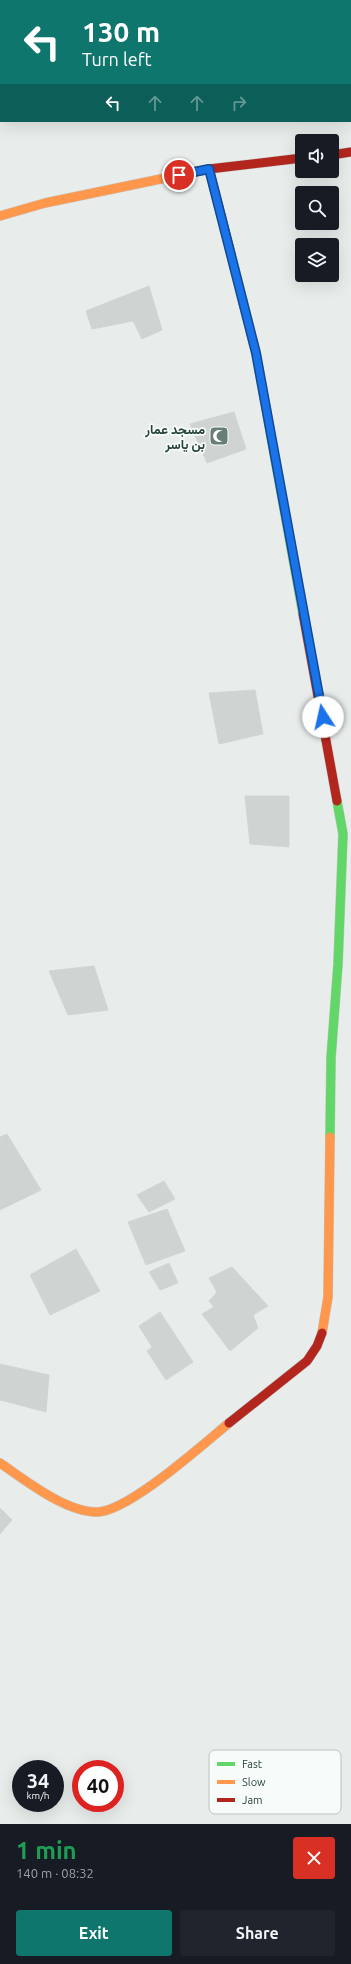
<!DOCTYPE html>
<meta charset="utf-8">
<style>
body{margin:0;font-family:Ubuntu,Vazirmatn,sans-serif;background:#20242c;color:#f1f3f6;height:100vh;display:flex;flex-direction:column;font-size:15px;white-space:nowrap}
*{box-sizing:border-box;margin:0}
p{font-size:13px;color:#9ea1a6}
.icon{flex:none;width:22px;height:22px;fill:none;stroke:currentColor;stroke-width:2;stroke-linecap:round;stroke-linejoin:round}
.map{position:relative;height:1824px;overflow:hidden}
.panel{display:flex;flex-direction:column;background:#171b24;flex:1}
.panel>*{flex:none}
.hud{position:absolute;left:0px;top:0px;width:351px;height:122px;box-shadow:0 4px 16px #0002;background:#0f766e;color:#fff;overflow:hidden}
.tools{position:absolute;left:295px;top:134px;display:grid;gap:8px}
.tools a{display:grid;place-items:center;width:44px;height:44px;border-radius:4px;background:#171b24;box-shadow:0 4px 16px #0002;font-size:20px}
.speed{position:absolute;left:12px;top:1760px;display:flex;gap:8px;font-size:20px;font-weight:700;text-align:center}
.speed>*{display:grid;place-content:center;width:52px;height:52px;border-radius:50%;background:#171b24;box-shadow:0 4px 16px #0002;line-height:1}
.speed small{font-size:10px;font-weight:400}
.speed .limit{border:6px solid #d22;background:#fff;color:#111}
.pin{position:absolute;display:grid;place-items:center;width:34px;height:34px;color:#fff;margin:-17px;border:2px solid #fff;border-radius:50%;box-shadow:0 1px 4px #0007}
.me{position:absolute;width:44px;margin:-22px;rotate:350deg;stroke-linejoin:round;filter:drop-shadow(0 0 3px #0008)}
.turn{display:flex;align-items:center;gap:14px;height:84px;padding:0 16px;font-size:18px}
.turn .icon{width:52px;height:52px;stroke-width:2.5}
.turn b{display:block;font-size:28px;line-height:34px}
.lanes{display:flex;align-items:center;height:38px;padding:0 16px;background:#0003;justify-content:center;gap:20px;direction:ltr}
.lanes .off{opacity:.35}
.round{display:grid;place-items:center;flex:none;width:42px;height:42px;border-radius:4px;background:#20242c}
.overview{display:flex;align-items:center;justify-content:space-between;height:68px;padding:0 16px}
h1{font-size:24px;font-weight:700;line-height:30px;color:#1e9e55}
.button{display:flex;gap:8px;margin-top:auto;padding:8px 16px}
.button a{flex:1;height:46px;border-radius:4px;background:#0f766e;color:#fff;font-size:16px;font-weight:700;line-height:46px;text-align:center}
.button a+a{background:#20242c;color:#f1f3f6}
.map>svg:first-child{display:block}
.building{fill:#cfd4d2;stroke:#d1d6d4}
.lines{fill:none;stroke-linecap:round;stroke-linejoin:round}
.fast-casing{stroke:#c3cbc8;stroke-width:10}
.slow-casing{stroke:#c3cbc8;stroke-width:10}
.jam-casing{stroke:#c3cbc8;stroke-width:10}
.fast{stroke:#63d668;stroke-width:9}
.slow{stroke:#ff974d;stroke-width:9}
.jam{stroke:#b3261e;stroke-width:9}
.route-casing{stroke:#114b97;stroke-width:10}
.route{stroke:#1a73e8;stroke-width:7}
.labels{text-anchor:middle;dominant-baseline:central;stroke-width:3.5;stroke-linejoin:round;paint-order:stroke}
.poi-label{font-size:13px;font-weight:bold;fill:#24423a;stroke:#f7fbf9;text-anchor:end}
.key{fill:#f7fbf9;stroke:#b8c4c0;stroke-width:1}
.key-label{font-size:11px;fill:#24423a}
</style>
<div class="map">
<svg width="351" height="1824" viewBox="0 0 351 1824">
<rect width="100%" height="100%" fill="#e8edeb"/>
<path class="building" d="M1 71V120H0V72Z
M149 286 162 330 142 339 133 321 92 329 86 311Z
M234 412 246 449 207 463 190 424Z
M255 690 263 734 219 744 209 693Z
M245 796H289V847L250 844Z
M94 966 108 1010 68 1015 49 971Z
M7 1134 41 1190 0 1210V1137Z
M164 1181 175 1199 149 1212 137 1195Z
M167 1209 185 1251 146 1265 128 1222Z
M76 1249 100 1291 50 1315 30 1275Z
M169 1263 178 1283 160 1290 149 1272Z
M232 1267 268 1306 253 1315 258 1328 230 1351 202 1314 214 1307 209 1301 217 1292 209 1278Z
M160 1312 193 1362 166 1380 147 1351 152 1347 139 1326Z
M0 1364 49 1375 46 1412 0 1400Z
M0 1508 12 1520 0 1534Z"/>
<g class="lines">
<defs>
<path id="fast" d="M231 254 256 353 303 614
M330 1137 331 1058 338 964 343 834 337 801"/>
<path id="slow" d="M0 216 45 203 175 176
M322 1333 328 1297 330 1137
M0 1463C25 1480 65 1512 97 1512 128 1512 202 1445 229 1423"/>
<path id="jam" d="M332 155 351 152
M209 169 231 254
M175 176 209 169 302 158
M303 614 337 801
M229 1423 307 1361 317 1346 322 1333"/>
</defs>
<use href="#fast" class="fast-casing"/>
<use href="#slow" class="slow-casing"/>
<use href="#jam" class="jam-casing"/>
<use href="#fast" class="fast"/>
<use href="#slow" class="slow"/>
<use href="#jam" class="jam"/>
</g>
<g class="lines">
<defs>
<path id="route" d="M179 175 209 169 256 353 323 717"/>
</defs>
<use href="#route" class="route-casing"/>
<use href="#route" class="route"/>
</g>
<defs>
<symbol id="mosque-square" viewBox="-11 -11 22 22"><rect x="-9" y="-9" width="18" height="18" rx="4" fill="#697e78" stroke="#f7fbf9"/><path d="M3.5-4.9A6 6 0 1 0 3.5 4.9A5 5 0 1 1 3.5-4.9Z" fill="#fff"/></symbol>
</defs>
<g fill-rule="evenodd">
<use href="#mosque-square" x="208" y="425" width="22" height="22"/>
</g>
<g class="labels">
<g class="poi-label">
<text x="205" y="429">مسجد عمار<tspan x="205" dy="15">بن ياسر</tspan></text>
</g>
</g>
<rect x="209" y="1750" width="132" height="64" rx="6" class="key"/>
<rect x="217" y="1762" width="18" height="4" fill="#63d668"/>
<rect x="217" y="1780" width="18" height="4" fill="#ff974d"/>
<rect x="217" y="1798" width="18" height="4" fill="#b3261e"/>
<g class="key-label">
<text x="242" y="1768">Fast</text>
<text x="242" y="1786">Slow</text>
<text x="242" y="1804">Jam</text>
</g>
</svg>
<div class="tools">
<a><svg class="icon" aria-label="sound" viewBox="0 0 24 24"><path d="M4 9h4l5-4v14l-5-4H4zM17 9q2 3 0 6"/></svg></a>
<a><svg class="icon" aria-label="search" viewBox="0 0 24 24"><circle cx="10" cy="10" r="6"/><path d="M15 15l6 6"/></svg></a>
<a><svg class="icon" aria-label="layers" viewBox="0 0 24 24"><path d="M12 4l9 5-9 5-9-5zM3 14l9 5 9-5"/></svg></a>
</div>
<div class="speed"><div>34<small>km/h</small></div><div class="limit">40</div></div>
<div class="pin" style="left:179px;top:175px;background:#d93025"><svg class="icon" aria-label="arrive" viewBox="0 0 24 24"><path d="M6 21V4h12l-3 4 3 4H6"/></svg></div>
<svg class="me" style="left:323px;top:717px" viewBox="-20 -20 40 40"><circle r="19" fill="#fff"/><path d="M0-13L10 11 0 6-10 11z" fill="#1a73e8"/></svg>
<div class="hud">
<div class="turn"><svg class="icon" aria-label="left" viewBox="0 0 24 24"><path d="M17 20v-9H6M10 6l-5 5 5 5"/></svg><div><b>130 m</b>Turn left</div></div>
<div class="lanes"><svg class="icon" aria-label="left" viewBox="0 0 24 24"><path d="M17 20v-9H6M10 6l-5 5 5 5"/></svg><svg class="icon off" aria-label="ahead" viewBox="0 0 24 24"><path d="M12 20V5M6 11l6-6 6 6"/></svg><svg class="icon off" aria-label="ahead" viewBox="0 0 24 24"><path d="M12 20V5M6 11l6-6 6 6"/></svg><svg class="icon off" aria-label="right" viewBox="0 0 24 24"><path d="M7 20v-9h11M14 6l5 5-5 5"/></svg></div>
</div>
</div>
<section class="panel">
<div class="overview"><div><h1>1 min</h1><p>140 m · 08:32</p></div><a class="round" style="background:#d93025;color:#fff"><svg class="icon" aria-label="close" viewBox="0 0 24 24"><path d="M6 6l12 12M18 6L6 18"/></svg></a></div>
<div class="button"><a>Exit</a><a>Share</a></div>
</section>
